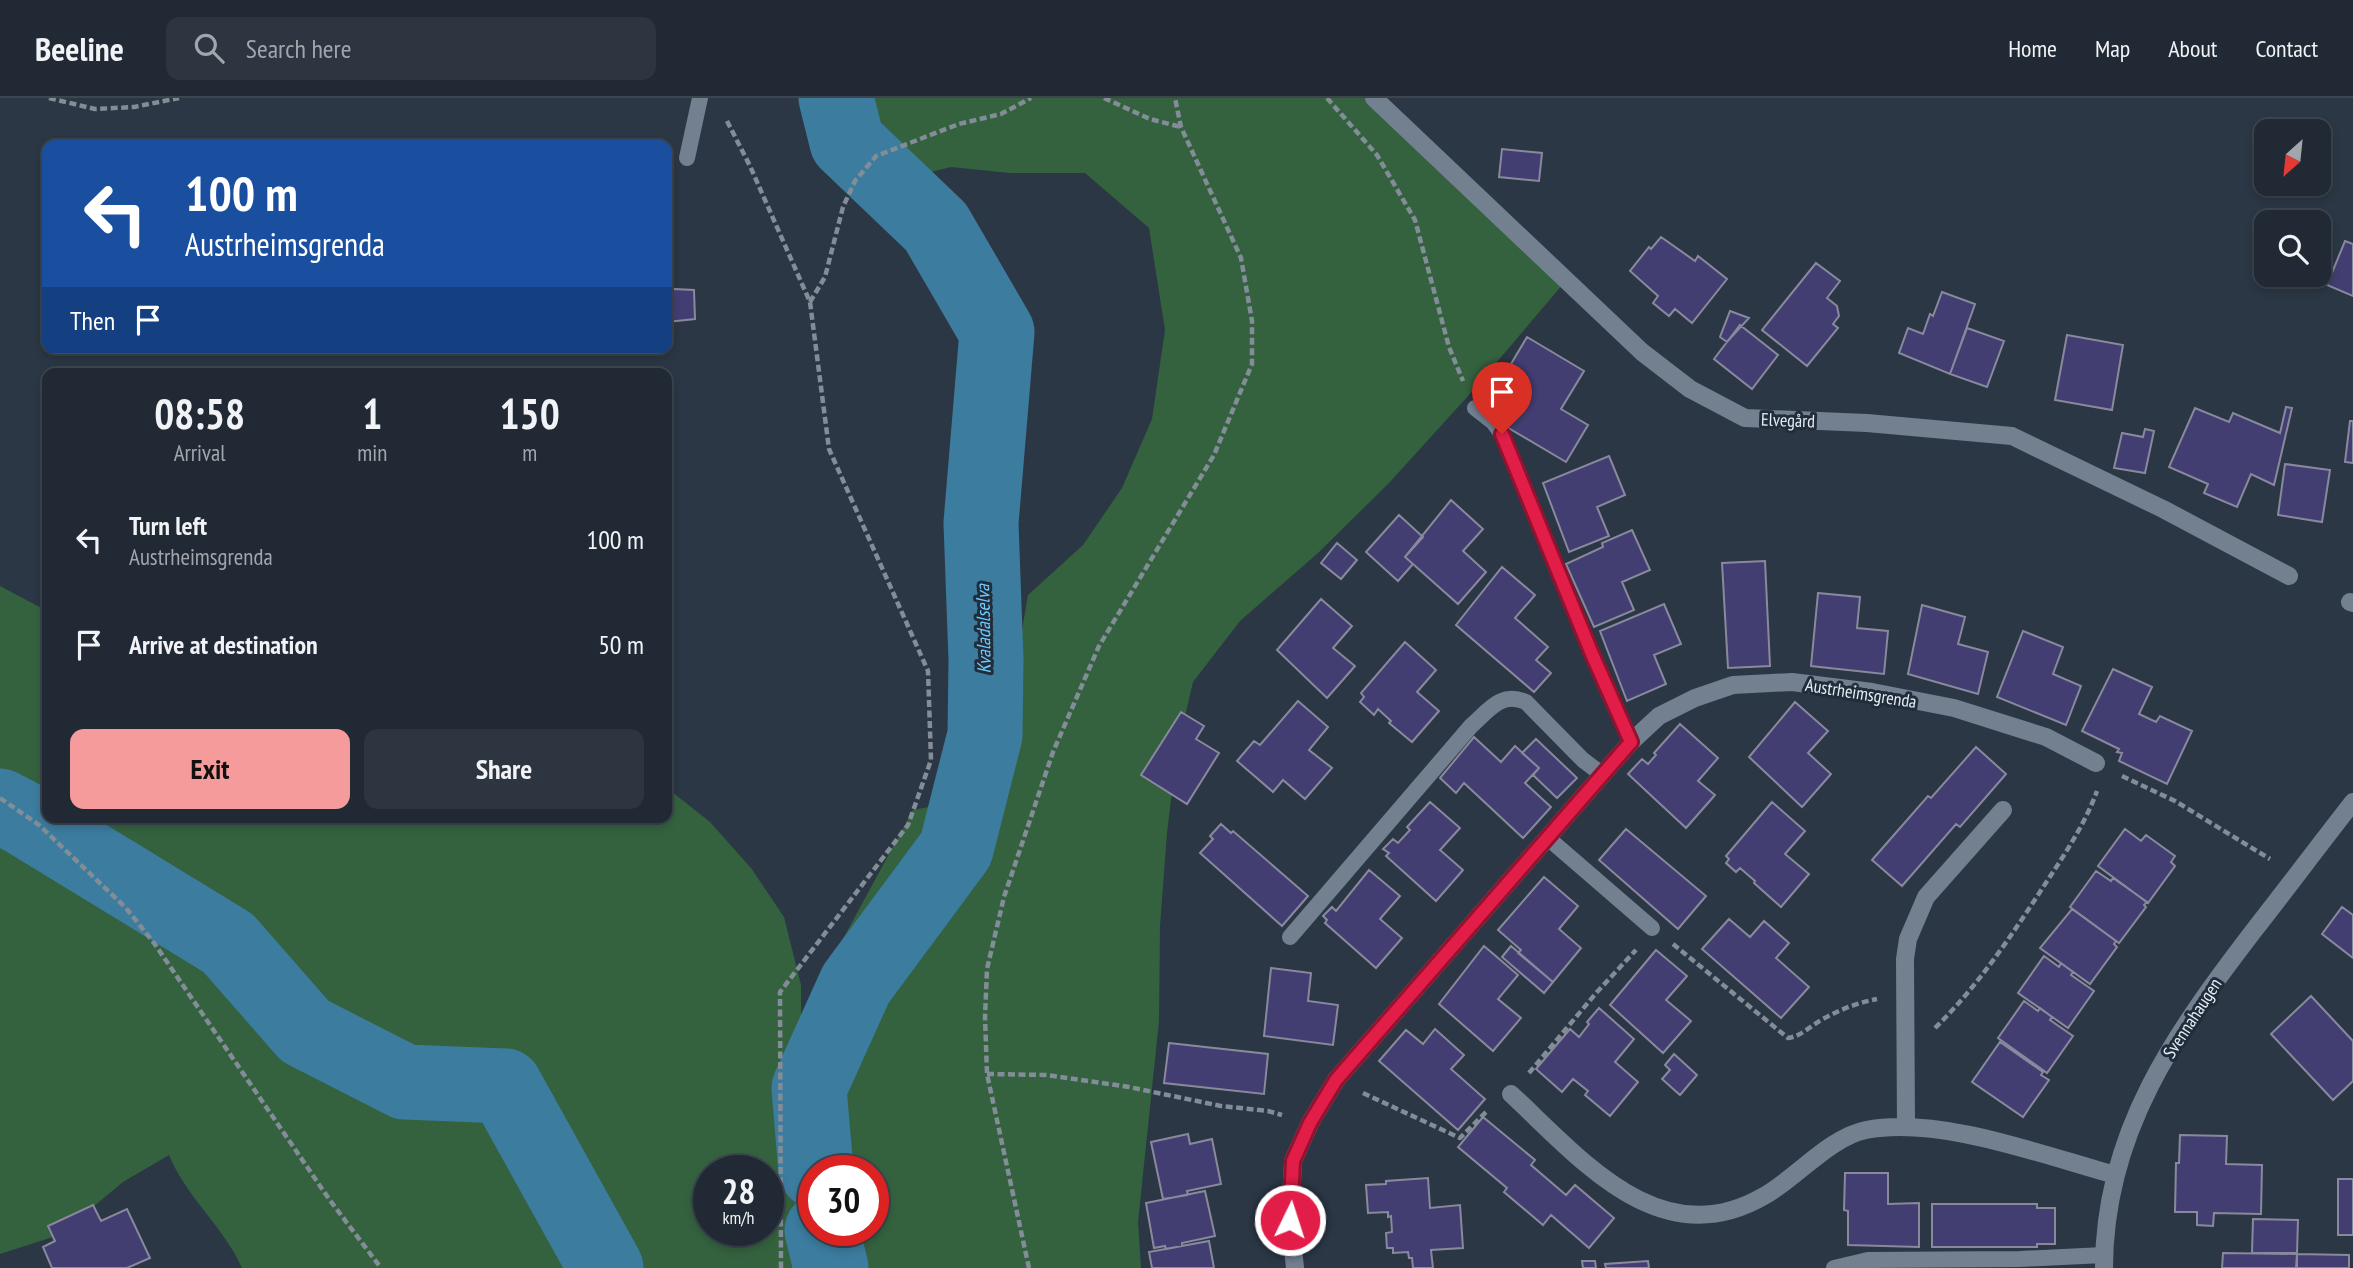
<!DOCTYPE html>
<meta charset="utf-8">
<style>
body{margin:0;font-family:"PT Sans Narrow",sans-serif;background:#2d3540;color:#f1f3f6;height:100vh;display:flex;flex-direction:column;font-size:26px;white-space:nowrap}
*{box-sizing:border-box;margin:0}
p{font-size:23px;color:#a2a6ac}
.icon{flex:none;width:38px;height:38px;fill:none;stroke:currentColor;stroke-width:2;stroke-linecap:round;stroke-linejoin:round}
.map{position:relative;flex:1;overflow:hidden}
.drawer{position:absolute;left:42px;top:270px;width:630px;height:455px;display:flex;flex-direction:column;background:#202934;border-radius:14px;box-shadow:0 4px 10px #0003,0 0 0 2px #3d454f}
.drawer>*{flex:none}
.top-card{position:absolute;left:42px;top:42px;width:630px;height:214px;border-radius:14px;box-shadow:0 4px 10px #0003,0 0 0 2px #3d454f;background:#1a4fa0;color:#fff;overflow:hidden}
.needle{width:46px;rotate:207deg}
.controls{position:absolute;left:2254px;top:21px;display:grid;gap:14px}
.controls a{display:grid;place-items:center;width:77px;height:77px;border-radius:14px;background:#202934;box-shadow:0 4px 10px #0003,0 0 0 2px #3d454f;font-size:35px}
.speed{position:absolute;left:693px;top:1057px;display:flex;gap:14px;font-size:35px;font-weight:700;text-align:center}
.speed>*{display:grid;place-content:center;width:91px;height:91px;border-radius:50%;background:#202934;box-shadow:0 4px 10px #0003,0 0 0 2px #3d454f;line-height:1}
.speed small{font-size:18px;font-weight:400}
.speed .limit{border:10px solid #d22;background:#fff;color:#111}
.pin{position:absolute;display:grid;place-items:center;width:60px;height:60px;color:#fff;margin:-72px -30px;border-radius:50% 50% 50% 0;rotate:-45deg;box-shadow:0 0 7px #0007}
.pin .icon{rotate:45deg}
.me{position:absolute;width:77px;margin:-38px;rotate:4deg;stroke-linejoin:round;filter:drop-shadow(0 0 5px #0008)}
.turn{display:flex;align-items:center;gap:24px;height:147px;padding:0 28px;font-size:32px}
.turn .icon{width:91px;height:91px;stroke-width:2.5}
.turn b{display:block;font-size:49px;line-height:60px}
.then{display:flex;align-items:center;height:66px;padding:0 28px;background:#0003;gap:14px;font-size:26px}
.eta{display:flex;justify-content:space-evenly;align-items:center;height:119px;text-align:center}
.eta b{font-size:42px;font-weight:700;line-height:49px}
.action{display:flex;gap:14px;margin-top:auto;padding:14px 28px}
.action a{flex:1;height:80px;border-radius:14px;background:#f59b9c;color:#111;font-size:28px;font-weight:700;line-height:80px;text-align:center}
.action a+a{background:#2d3540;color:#f1f3f6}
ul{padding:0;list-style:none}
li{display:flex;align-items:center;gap:21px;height:105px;padding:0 28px}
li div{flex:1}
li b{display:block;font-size:26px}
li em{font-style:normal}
header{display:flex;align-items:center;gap:42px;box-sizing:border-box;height:98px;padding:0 35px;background:#202934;border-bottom:2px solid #3d454f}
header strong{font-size:33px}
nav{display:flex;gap:38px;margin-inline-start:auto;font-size:24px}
.search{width:490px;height:63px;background:#2d3540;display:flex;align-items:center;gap:18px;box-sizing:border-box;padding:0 24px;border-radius:14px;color:#a2a6ac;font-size:26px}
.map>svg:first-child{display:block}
.green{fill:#34623f;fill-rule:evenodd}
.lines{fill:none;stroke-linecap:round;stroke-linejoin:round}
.river{stroke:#3c7c9f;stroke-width:75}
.building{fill:#433e72;stroke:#89899d;stroke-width:2}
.path{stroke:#838d98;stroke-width:4.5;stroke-dasharray:7 3.5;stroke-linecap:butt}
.service{stroke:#728090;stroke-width:16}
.minor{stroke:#728090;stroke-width:18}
.route-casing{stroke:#92132f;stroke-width:18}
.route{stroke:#e11d48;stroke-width:12}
.labels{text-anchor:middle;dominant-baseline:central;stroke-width:6;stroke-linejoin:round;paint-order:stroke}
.street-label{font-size:18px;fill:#e5edf5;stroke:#212d3a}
.water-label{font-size:19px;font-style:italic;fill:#6dcafe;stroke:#212d3a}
</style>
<header>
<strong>Beeline</strong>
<div class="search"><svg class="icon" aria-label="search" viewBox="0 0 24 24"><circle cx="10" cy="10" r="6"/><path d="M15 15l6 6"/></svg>Search here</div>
<nav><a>Home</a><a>Map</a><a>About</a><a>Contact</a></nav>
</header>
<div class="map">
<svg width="2353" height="1170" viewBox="0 0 2353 1170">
<rect width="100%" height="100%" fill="#2b3745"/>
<path class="green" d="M835 0H1384L1569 179 1468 298 1389 385 1318 455 1240 523 1193 584 1177 652 1167 735 1160 828 1159 923 1138 1124 1141 1170H242C224 1129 186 1099 169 1057L123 1084 59 1137 0 1156V488L47 513V719H667V690L710 724 751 770 784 819 801 887V918L913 712 934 708 979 653 1015 573 1028 497 1083 447 1122 390 1152 321 1165 232 1149 130 1085 75H1010L951 69 882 86 852 46 847 44ZM709 1073H768V1132H709ZM814 1073H873V1132H814Z"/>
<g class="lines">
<path class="river" d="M0 708 25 721 228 845 305 933 405 984 505 988 606 1170
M816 1073 809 990 856 886 956 751 985 637 986 562 981 425 997 234 936 129 847 44 836 0
M822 1132 831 1170"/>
</g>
<path class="building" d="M1502 51 1542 55 1539 83 1499 79Z
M1661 139 1695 163 1698 158 1727 181 1692 225 1675 211 1669 218 1653 205 1658 198 1630 173 1649 149 1651 151Z
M2345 143 2353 146V198L2327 187Z
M1816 165 1840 183 1827 200 1837 208 1839 218 1833 226 1838 230 1807 268 1762 232Z
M674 191 694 192 695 221 667 224V192Z
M1942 194 1975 206 1950 276 1899 255 1908 230 1923 236 1930 216 1933 218Z
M1730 213 1749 220 1727 244 1720 239Z
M1740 227 1778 257 1752 291 1714 261Z
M1967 230 2004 243 1987 289 1950 276Z
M2067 237 2123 247 2112 312 2055 302Z
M1527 239 1584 273 1561 311 1588 327 1566 364 1505 328 1523 297 1520 295 1524 288 1505 276Z
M2286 309 2292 310 2274 387 2251 376 2237 409 2204 395 2208 386 2169 369 2195 310 2229 324 2233 315 2280 335Z
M2350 323H2353V365L2345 364Z
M2145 331 2154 333 2145 375 2114 370 2122 335 2143 339Z
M1609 358 1625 397 1597 409 1609 438 1569 454 1543 385Z
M2285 366 2330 372 2322 424 2278 417Z
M1451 402 1483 431 1463 453 1486 474 1458 506 1405 459Z
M1399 417 1423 439 1405 459 1413 466 1398 483 1366 454Z
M1632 432 1650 472 1622 484 1634 512 1594 529 1566 466 1603 449 1602 445Z
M1337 445 1357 462 1341 481 1321 465Z
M1765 463 1770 568 1728 570 1722 465Z
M1502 469 1535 497 1515 520 1548 549 1536 562 1551 575 1534 594 1456 527Z
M1818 495 1860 499 1857 530 1888 533 1884 576 1811 568Z
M1321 501 1352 528 1333 550 1355 568 1327 600 1277 552Z
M1664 506 1681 546 1654 557 1666 586 1627 603 1600 533Z
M1922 507 1965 519 1958 546 1988 554 1978 596 1908 576Z
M2023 533 2063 549 2053 576 2081 588 2066 627 1997 599Z
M1405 544 1436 572 1417 594 1439 613 1412 644 1389 625 1391 623 1378 611 1374 617 1360 604 1364 599 1361 595Z
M2113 571 2152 589 2139 616 2156 624 2160 618 2192 633 2167 686 2119 663 2122 655 2117 654 2119 651 2082 633Z
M1298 603 1328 629 1309 652 1332 670 1305 701 1283 682 1273 694 1237 663 1254 643 1260 647Z
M1795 604 1828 633 1808 655 1831 676 1802 709 1749 659Z
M1181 614 1204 628 1196 641 1219 655 1187 706 1141 677Z
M1680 626 1718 660 1698 683 1715 697 1686 730 1628 676 1642 661 1648 666 1656 657 1654 655Z
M1474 639 1501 664 1515 648 1539 670 1525 685 1551 709 1523 740 1464 685 1456 695 1440 680Z
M1536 641 1577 680 1557 700 1533 677 1539 670 1522 655Z
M1976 649 2006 676 1960 729 1956 726 1902 788 1872 762 1928 698 1931 700Z
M1430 704 1460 730 1440 752 1463 772 1436 803 1386 758 1389 755 1383 751 1393 741 1398 745 1410 732 1407 729Z
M1772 704 1805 733 1785 756 1809 776 1781 809 1754 785 1755 783 1740 770 1736 774 1726 765 1729 761 1726 758Z
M1221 726 1231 735 1233 733 1308 798 1282 828 1200 755 1213 741 1210 738Z
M1626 731 1706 798 1678 831 1599 762Z
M2125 731 2141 743 2146 737 2175 758 2171 764 2175 768 2148 805 2098 768Z
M1369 772 1400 798 1380 821 1402 840 1376 870 1325 825 1327 822 1323 818 1332 809 1336 813Z
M2096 773 2111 783 2113 780 2147 804 2144 807 2146 809 2119 845 2070 809Z
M1544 779 1578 808 1559 831 1581 850 1553 884 1518 855 1521 852 1498 832Z
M2342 809 2353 817V860L2322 836Z
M2072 811 2116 843 2114 846 2117 849 2090 886 2040 850Z
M1729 821 1750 839 1764 823 1789 845 1776 860 1809 889 1781 920 1702 851Z
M1484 848 1518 877 1498 901 1521 920 1493 953 1439 906Z
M1511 848 1553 884 1544 895 1502 859Z
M1656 852 1687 878 1666 902 1691 923 1663 955 1610 907Z
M2044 858 2059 869 2061 865 2073 874 2071 877 2094 893 2068 930 2018 895Z
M1271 870 1311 875 1308 903 1338 907 1333 947 1264 938Z
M2311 898 2353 943V983L2333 1002 2271 936Z
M2024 903 2038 913 2040 910 2052 919 2050 922 2073 938 2047 975 1998 940Z
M1599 910 1634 941 1615 964 1638 984 1610 1018 1585 997 1588 993 1573 981 1562 994 1536 971 1570 931 1579 939 1589 926 1587 924Z
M1435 931 1464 957 1451 971 1485 1001 1458 1032 1379 963 1406 932 1423 946Z
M2000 944 2043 974 2041 977 2049 982 2023 1019 1972 984Z
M1169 945 1268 956 1264 996 1164 985Z
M1674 956 1697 977 1680 997 1662 981 1670 972 1665 967Z
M1483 1019 1535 1062 1531 1067 1566 1097 1575 1087 1614 1120 1589 1150 1551 1117 1543 1127 1504 1094 1507 1090 1458 1049Z
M1188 1036 1190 1046 1212 1041 1221 1086 1187 1093 1188 1097 1163 1101 1151 1044Z
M2180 1037 2227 1038 2226 1066 2262 1067 2261 1116 2214 1115 2213 1128 2197 1127V1114H2175L2176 1065H2179Z
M1845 1075H1888V1106L1919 1105V1149L1848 1147V1113L1844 1112Z
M1428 1080 1430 1110 1460 1107 1463 1150 1431 1152 1433 1170H1413L1412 1160H1409L1408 1154 1393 1155V1150H1387L1386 1135 1392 1134 1391 1118 1388 1119V1114L1368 1115 1366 1087 1386 1086V1083Z
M2338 1081H2353V1137H2338Z
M1205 1093 1215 1138 1182 1145V1148L1166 1151 1165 1148 1154 1150 1146 1105Z
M1932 1106H2037V1110H2055V1146H2037V1149H1932Z
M93 1107 101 1123 127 1111 150 1160 127 1170H52L43 1149 55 1143 48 1128Z
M2253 1121 2298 1122 2297 1155H2252Z
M1209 1143 1214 1170H1152L1149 1154Z
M2223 1155 2297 1156 2296 1170H2222Z
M2297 1156 2349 1157V1170H2297Z
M1582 1163H1595L1596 1170H1583Z
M1648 1163 1649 1170H1606L1605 1166Z"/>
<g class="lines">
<path class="path" d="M49 0 95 11 134 9 179 0
M1104 0 1150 21 1181 29
M1327 0 1377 57 1415 122 1449 249 1463 283
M727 23 750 68 810 204 829 351 928 573 931 662 908 727 780 894 781 1170
M810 204 825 179 843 109 855 83 876 58 959 26 1001 16 1031 0
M2122 678 2175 703 2270 761
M0 700 39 727 126 810 154 845 329 1101 381 1170
M1673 846 1788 940C1802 938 1810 928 1823 921 1841 911 1857 905 1877 901
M1935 930C1976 890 2007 844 2038 797 2060 763 2083 731 2097 693
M1529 975 1597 894 1636 852
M987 976 1047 977 1129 989 1221 1008 1268 1013 1282 1017
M1363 995 1460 1040 1487 1013
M1029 1170 987 976 985 919 987 871 1004 799 1053 654 1099 548 1214 357 1252 266V223L1241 160 1181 29 1175 0"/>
<path class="service" d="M687 60 700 0
M1475 310 1493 324 1502 336 1592 556 1631 644
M1549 741 1652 830
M1290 839 1471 628C1489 612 1501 593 1526 604L1583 662 1603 677
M1834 1170 1868 1162 2020 1161 2104 1157"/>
<path class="minor" d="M1374 0 1642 254 1690 291 1745 320 1867 325 2012 338 2163 411 2289 478
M2350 504 2353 505
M1511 996C1581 1061 1660 1158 1764 1098 1795 1081 1830 1039 1866 1032 1940 1018 2042 1057 2115 1077
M1906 1027 1905 861 1908 841 1926 799 2003 712
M1295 1170 1290 1122 1293 1063 1310 1025 1336 982 1631 644 1659 618 1695 600 1733 587 1792 584 1872 594 1954 610 2046 639 2096 665
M2104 1170C2104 1034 2176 934 2255 831 2288 789 2320 746 2353 704"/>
</g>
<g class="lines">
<defs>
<path id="route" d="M1290 1122 1293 1063 1310 1025 1336 982 1631 644 1592 556 1502 336"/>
</defs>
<use href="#route" class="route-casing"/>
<use href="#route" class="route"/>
</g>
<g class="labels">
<g class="street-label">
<text transform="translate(1788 322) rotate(2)">Elvegård</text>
<text transform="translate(1861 595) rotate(9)">Austrheimsgrenda</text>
<text transform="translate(2192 920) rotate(-57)">Svennahaugen</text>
</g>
<g class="water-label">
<text transform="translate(983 531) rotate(-91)">Kvaladalselva</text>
</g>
</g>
</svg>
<div class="controls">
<a><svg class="needle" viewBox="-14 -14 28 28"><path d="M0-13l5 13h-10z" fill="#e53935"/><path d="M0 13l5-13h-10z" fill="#a2a6ac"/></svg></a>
<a><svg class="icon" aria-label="search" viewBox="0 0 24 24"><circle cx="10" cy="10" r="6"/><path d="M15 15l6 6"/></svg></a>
</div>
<div class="speed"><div>28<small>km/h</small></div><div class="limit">30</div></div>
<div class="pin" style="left:1502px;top:336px;background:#d93025"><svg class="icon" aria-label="arrive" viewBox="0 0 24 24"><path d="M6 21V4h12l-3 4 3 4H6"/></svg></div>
<svg class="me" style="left:1290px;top:1122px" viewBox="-20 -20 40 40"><circle r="17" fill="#e11d48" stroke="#fff" stroke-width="3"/><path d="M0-11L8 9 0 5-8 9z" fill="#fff"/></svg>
<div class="top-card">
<div class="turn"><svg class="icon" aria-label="left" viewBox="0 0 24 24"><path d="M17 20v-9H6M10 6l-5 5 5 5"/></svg><div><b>100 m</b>Austrheimsgrenda</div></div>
<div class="then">Then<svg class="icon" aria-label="arrive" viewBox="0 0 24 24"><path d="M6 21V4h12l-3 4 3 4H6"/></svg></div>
</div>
<section class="drawer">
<div class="eta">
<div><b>08:58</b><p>Arrival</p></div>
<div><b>1</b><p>min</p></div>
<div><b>150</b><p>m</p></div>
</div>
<ul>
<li><svg class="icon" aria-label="left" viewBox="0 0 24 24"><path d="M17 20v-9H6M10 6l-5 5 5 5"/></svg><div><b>Turn left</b><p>Austrheimsgrenda</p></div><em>100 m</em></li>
<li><svg class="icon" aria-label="arrive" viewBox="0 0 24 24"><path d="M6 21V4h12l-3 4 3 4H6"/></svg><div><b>Arrive at destination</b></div><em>50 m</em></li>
</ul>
<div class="action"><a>Exit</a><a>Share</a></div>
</section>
</div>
